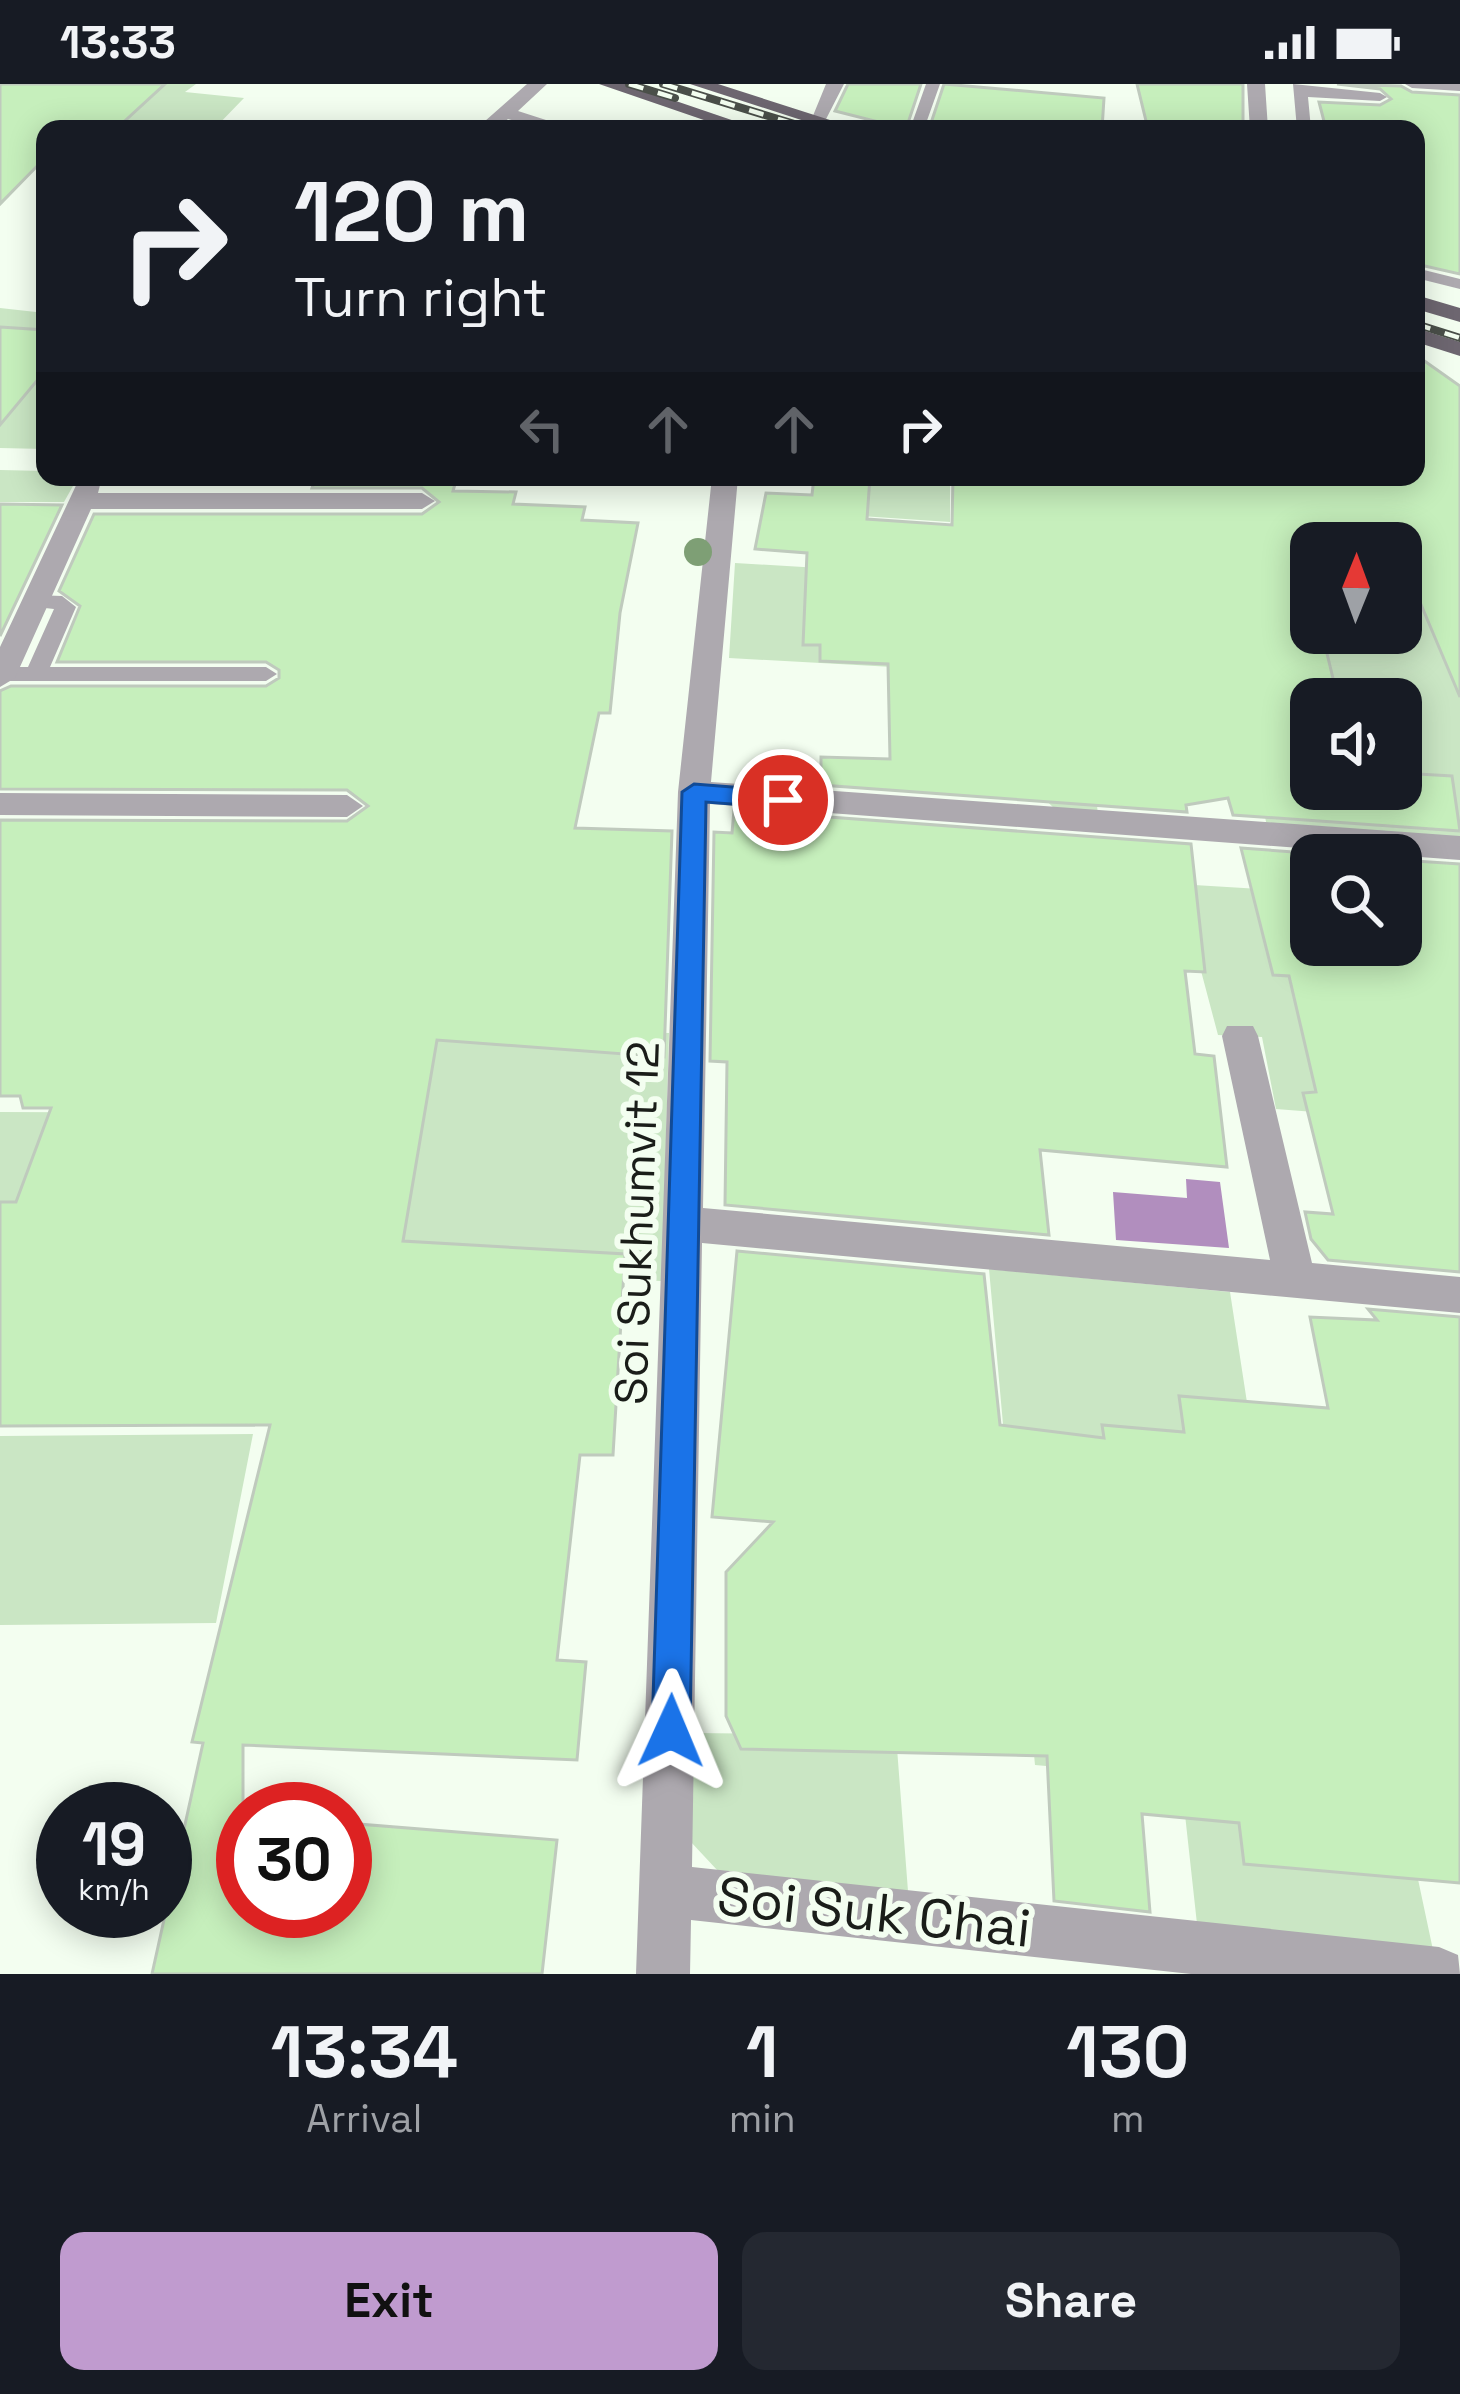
<!DOCTYPE html>
<style>
body{margin:0;font-family:"Space Grotesk",sans-serif;background:#242831;color:#f1f3f6;height:100vh;display:flex;flex-direction:column;font-size:45px;white-space:nowrap}
*{box-sizing:border-box;margin:0}
p{font-size:39px;color:#9ea1a6}
.icon{flex:none;width:66px;height:66px;fill:none;stroke:currentColor;stroke-width:2;stroke-linecap:round;stroke-linejoin:round}
.map{position:relative;height:1890px;overflow:hidden}
.side{display:flex;flex-direction:column;background:#171b24;flex:1}
.side>*{flex:none}
.guide{position:absolute;left:36px;top:36px;width:1389px;height:366px;border-radius:24px;box-shadow:0 6px 30px #0003;background:#171b24;color:#f1f3f6;overflow:hidden}
.needle{width:78px;rotate:1deg}
.fabs{position:absolute;left:1290px;top:438px;display:grid;gap:24px}
.fabs a{display:grid;place-items:center;width:132px;height:132px;border-radius:24px;background:#171b24;box-shadow:0 6px 30px #0003;font-size:60px}
.speed{position:absolute;left:36px;top:1698px;display:flex;gap:24px;font-size:60px;font-weight:700;text-align:center}
.speed>*{display:grid;place-content:center;width:156px;height:156px;border-radius:50%;background:#171b24;box-shadow:0 6px 30px #0003;line-height:1}
.speed small{font-size:30px;font-weight:400}
.speed .limit{border:18px solid #d22;background:#fff;color:#111}
.pin{position:absolute;display:grid;place-items:center;width:102px;height:102px;color:#fff;margin:-51px;border:6px solid #fff;border-radius:50%;box-shadow:0 3px 12px #0007}
.me{position:absolute;width:132px;margin:-66px;rotate:1deg;stroke-linejoin:round;filter:drop-shadow(0 0 9px #0008)}
.turn{display:flex;align-items:center;gap:42px;height:252px;padding:0 60px;font-size:54px}
.turn .icon{width:156px;height:156px;stroke-width:2.5}
.turn b{display:block;font-size:84px;line-height:102px}
.lanes{display:flex;align-items:center;height:114px;padding:0 60px;background:#0003;justify-content:center;gap:60px;direction:ltr}
.lanes .off{opacity:.35}
.eta{display:flex;justify-content:space-evenly;align-items:center;height:204px;text-align:center}
.eta b{font-size:72px;font-weight:700;line-height:84px}
.primary-button{display:flex;gap:24px;margin-top:auto;padding:24px 60px}
.primary-button a{flex:1;height:138px;border-radius:24px;background:#c09bcf;color:#111;font-size:48px;font-weight:700;line-height:138px;text-align:center}
.primary-button a+a{background:#242831;color:#f1f3f6}
.status{display:flex;justify-content:space-between;align-items:center;height:84px;padding:0 60px;background:#171b24;direction:ltr}
.status svg{height:33px;fill:currentColor}
.map>svg:first-child{display:block}
.green{fill:#cae6c4;fill-rule:evenodd}
.water{fill:#b18ebe}
.building{fill:#c6efbc;stroke:#bfcabd;stroke-width:3}
.lines{fill:none;stroke-linecap:round;stroke-linejoin:round}
.lane{fill:#ada9af;fill-rule:evenodd}
.street{fill:#ada9af;fill-rule:evenodd}
.primary{fill:#6d6670;fill-rule:evenodd}
.rail-casing{stroke:#4a4f49;stroke-width:8}
.rail{stroke:#f3fef0;stroke-width:4.5;stroke-dasharray:15;stroke-linecap:butt}
.tree{fill:#7e9f75}
.route{fill:#1a73e8;stroke:#114b97;stroke-width:3}
.labels{text-anchor:middle;dominant-baseline:central;stroke-width:12;stroke-linejoin:round;paint-order:stroke}
.street-label{font-size:45px;fill:#1a1d19;stroke:#f3fef0}
.near-street-label{font-size:54px;fill:#1a1d19;stroke:#f3fef0}
</style>
<div class="status"><b>13:33</b><svg viewBox="0 0 49 12"><path d="M0 12V9h3v3zM5 12V6h3v6zM10 12V3h3v9zM15 12V0h3v12zM26 1h20v11H26zM47 4h2v5h-2z"/></svg></div>
<div class="map">
<svg width="1460" height="1890" viewBox="0 0 1460 1890">
<rect width="100%" height="100%" fill="#f3fef0"/>
<path class="green" d="M0 0H196L185 8 244 14 214 45H45Z
M0 224 45 229V365L0 364Z
M0 386 45 387V393H78L64 418H0Z
M863 393H950V438L861 432Z
M1401 472 1460 476V754L1267 743 1246 632 1085 569 1098 733 1060 730 911 584 729 574 735 479 1120 502 1311 549H1401ZM1311 615H1401V705H1311Z
M1178 800 1311 808V861H1401L1422 815 1327 1029 1276 1025 1262 953 1218 951Z
M418 942 669 949 662 1197 373 1186Z
M0 1028 265 1029 0 1129Z
M989 1185 1230 1208 1252 1351 1005 1362Z
M253 1350 216 1539 0 1541V1352Z
M1014 1460 1355 1498 1433 1866 1197 1840 1181 1694 1035 1681Z
M692 1649 896 1651 908 1807 718 1787 690 1757Z"/>
<path class="water" d="M1186 1095 1220 1098 1229 1164 1116 1156 1113 1108 1187 1114Z"/>
<path class="building" d="M0 0H165L116 45H45V74L0 120Z
M848 0H921L906 45 835 27Z
M944 0 1104 14 1102 45H929Z
M1137 0H1243V45H1148Z
M1337 0 1401 2 1412 8 1460 11V190L1416 180V45H1326L1319 18 1380 21 1391 15 1380 5Z
M0 243 45 246V287L0 341Z
M1416 271 1460 302V613L1401 473V459H1311V549H1322L1338 615H1311V705H1401V689L1452 692 1460 747 1233 731 1228 714 1186 721 1187 728 821 701V673L890 675 888 580 820 577V561H803L807 469 755 465 766 409 812 411 814 393H870L867 435 952 441 953 393H1416Z
M316 393H457L453 407 516 408 513 420 585 423 582 436 638 439 620 529 610 629H599L575 744 672 747 664 973 437 956 403 1157 625 1170 613 1371H580L557 1576 586 1578 577 1676 243 1661V1827H345V1739L557 1756 542 1890H152L203 1659 192 1658 270 1341 0 1342V1118H16L51 1024H23L20 1012H0V736L347 737 368 722 347 706 0 705V607L11 602H266L279 594V586L266 578H57L80 522 59 507 94 430H422L439 418 422 404H312Z
M0 420 62 421 0 552Z
M734 726 1191 760 1205 888 1185 887 1195 970 1214 972 1227 1083 1040 1066 1049 1151 725 1121 727 978 710 977 714 748 732 749Z
M1241 764 1333 771H1311V861H1401V776L1460 780V1188L1328 1176 1311 1155 1305 1128 1333 1130 1303 1009 1316 1008 1289 892 1273 891Z
M737 1167 984 1190 1000 1341 1104 1354 1102 1341 1184 1348 1179 1312 1328 1324 1310 1233 1377 1236 1368 1225 1460 1233V1799L1244 1780 1239 1739 1142 1730 1150 1828 1054 1817 1047 1672 741 1665 726 1632V1488L773 1438 712 1433Z"/>
<g class="lines">
<path class="lane" d="M926 0H940L924 45H910Z
M1293 0 1380 9 1387 13 1380 17 1308 13 1311 45H1297Z
M1405 0H1460V7L1412 4Z
M1416 184 1460 195V205L1416 194Z
M34 511 62 512 76 523 50 583H266L277 590 266 597H0V583H28L54 525 27 522 24 517Z"/>
<path class="street" d="M527 0H547L518 27 574 45H543L508 35 496 45H476Z
M826 0H844L824 39H810Z
M1247 0H1265L1268 45H1250Z
M80 393H102L98 409H422L435 417 422 425H91L15 594 0 603V563Z
M712 393H738L711 698 1460 752V776L710 720 703 1124 1270 1176 1222 952 1227 942H1253L1258 952 1312 1179 1460 1193V1229L702 1159 692 1783 1439 1863 1458 1871 1460 1890H1191L691 1836 690 1890H636L678 708Z
M0 709 347 711 363 722 347 733 0 731Z"/>
<path class="primary" d="M599 0H626L758 45H730Z
M690 0H718L858 45H829Z
M1416 211 1460 224V238L1416 225Z
M1416 244 1460 258V272L1416 258Z"/>
<defs>
<path id="rail" d="M629 0 675 14
M663 0 811 45
M1416 240 1460 254"/>
</defs>
<use href="#rail" class="rail-casing"/>
<use href="#rail" class="rail"/>
</g>
<circle class="tree" cx="698" cy="468" r="14"/>
<path class="route" d="M694 700 783 707 795 716 783 724 706 718 690 1647 684 1660 671 1666 658 1660 652 1647 682 708Z"/>
<g class="labels">
<g class="street-label">
<text transform="translate(637 1139) rotate(-88)">Soi Sukhumvit 12</text>
</g>
<g class="near-street-label">
<text transform="translate(874 1828) rotate(6)">Soi Suk Chai</text>
</g>
</g>
</svg>
<div class="fabs">
<a><svg class="needle" viewBox="-14 -14 28 28"><path d="M0-13l5 13h-10z" fill="#e53935"/><path d="M0 13l5-13h-10z" fill="#9ea1a6"/></svg></a>
<a><svg class="icon" aria-label="sound" viewBox="0 0 24 24"><path d="M4 9h4l5-4v14l-5-4H4zM17 9q2 3 0 6"/></svg></a>
<a><svg class="icon" aria-label="search" viewBox="0 0 24 24"><circle cx="10" cy="10" r="6"/><path d="M15 15l6 6"/></svg></a>
</div>
<div class="speed"><div>19<small>km/h</small></div><div class="limit">30</div></div>
<div class="pin" style="left:783px;top:716px;background:#d93025"><svg class="icon" aria-label="arrive" viewBox="0 0 24 24"><path d="M6 21V4h12l-3 4 3 4H6"/></svg></div>
<svg class="me" style="left:671px;top:1647px" viewBox="-20 -20 40 40"><path d="M0-17L14 15 0 8-14 15z" fill="#1a73e8" stroke="#fff" stroke-width="4"/></svg>
<div class="guide">
<div class="turn"><svg class="icon" aria-label="right" viewBox="0 0 24 24"><path d="M7 20v-9h11M14 6l5 5-5 5"/></svg><div><b>120 m</b>Turn right</div></div>
<div class="lanes"><svg class="icon off" aria-label="left" viewBox="0 0 24 24"><path d="M17 20v-9H6M10 6l-5 5 5 5"/></svg><svg class="icon off" aria-label="ahead" viewBox="0 0 24 24"><path d="M12 20V5M6 11l6-6 6 6"/></svg><svg class="icon off" aria-label="ahead" viewBox="0 0 24 24"><path d="M12 20V5M6 11l6-6 6 6"/></svg><svg class="icon" aria-label="right" viewBox="0 0 24 24"><path d="M7 20v-9h11M14 6l5 5-5 5"/></svg></div>
</div>
</div>
<section class="side">
<div class="eta">
<div><b>13:34</b><p>Arrival</p></div>
<div><b>1</b><p>min</p></div>
<div><b>130</b><p>m</p></div>
</div>
<div class="primary-button"><a>Exit</a><a>Share</a></div>
</section>
